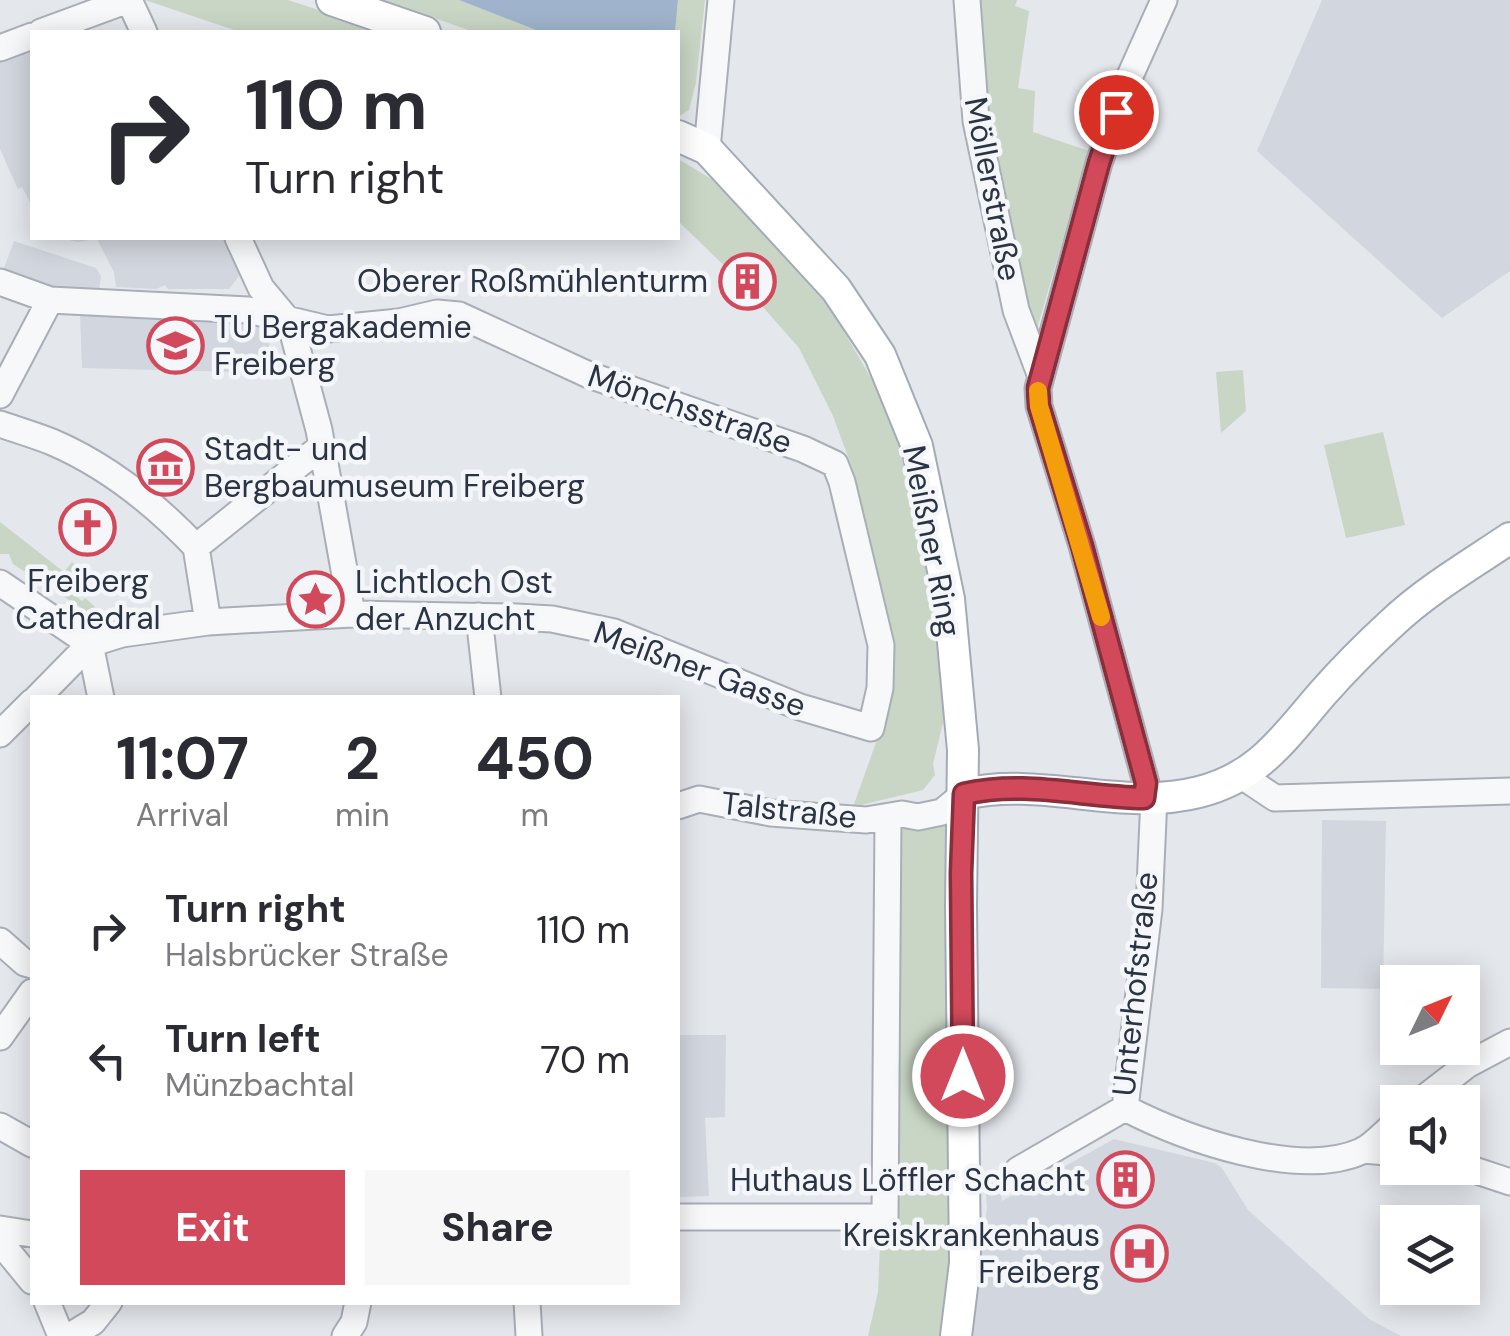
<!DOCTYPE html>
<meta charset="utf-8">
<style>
body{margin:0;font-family:"DM Sans",sans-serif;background:#f7f7f7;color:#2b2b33;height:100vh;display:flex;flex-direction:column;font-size:38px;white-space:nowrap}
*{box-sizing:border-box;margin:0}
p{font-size:32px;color:#7c7c81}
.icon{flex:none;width:55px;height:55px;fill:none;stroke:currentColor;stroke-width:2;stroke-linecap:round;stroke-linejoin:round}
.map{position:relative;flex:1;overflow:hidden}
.details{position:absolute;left:30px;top:695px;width:650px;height:610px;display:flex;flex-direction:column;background:#fff;border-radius:0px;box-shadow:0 5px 25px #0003}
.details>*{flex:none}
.guide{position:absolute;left:30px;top:30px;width:650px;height:210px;border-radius:0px;box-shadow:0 5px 25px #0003;background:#fff;color:#2b2b33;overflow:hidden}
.needle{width:65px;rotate:47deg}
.tools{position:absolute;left:1380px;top:965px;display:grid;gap:20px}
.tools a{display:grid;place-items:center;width:100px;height:100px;border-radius:0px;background:#fff;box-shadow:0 5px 25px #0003;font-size:50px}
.pin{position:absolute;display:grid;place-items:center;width:85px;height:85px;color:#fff;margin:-42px;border:5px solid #fff;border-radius:50%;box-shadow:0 2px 10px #0007}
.me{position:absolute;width:110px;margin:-55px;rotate:0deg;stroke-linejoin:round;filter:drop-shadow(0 0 8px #0008)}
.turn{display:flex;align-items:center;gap:35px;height:210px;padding:0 50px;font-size:45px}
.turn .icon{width:130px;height:130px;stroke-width:2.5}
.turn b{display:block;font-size:70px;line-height:85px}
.eta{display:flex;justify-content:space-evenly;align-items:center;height:170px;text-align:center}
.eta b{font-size:60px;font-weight:700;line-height:70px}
.primary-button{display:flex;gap:20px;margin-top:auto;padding:20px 50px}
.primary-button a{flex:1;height:115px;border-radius:0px;background:#d1495b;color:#fff;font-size:40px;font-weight:700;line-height:115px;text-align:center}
.primary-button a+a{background:#f7f7f7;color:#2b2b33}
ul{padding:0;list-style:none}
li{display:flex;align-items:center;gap:30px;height:130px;padding:0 50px}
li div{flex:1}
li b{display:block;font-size:38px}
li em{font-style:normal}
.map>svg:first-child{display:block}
.built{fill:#d2d6de}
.green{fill:#c9d6c5}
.water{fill:#9fb4cc}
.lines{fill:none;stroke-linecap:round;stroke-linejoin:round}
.minor-casing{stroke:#a9aeb7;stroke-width:29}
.major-casing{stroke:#a3abb8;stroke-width:34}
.minor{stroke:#f7f8fa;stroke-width:25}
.major{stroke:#fff;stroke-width:30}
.route-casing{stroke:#882f3b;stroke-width:25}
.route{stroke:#d1495b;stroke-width:18}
.slow{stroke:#f59e0b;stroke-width:18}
.labels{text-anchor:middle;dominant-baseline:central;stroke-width:9;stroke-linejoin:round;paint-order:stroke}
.street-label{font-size:32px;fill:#2b3445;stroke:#f4f6f9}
.poi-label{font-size:32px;fill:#2b3445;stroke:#f4f6f9;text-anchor:end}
</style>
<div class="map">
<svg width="1510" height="1336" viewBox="0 0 1510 1336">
<rect width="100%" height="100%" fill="#e4e7ec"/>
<path class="built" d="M1322 0H1510V271L1442 318 1257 151Z
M32 48V206L22 187 18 189 0 149V59Z
M61 238H227L243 271 229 289H168L165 285 156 289 116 287 114 272 97 239 77 242Z
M14 241 96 268 101 276 99 290 37 289 1 276Z
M80 312 267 321 271 368 237 372 82 368Z
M1322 820 1386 821 1383 989 1321 988Z
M678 1035H726L725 1117 705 1118 709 1196 678 1197Z
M1114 1139 1215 1163 1222 1168 1248 1210 1369 1319 1401 1336H972L987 1208 985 1182 998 1184 1002 1201Z"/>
<path class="green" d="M145 0H288L386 32H240Z
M383 0H459L541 32H474Z
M678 0H705L696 83 689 110 678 117 675 32Z
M976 0H1017L1015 6 1029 11 1018 88 1035 91 1033 132 1089 151 1036 332 1028 333 981 107Z
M678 159 725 187 808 278 840 325 885 402 912 476 948 702 933 764 935 775 923 790 853 807 879 734 891 656 854 473 833 416 799 348 739 280 678 221Z
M1243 370 1246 411 1221 433 1216 372Z
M1383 432 1405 525 1346 538 1324 445Z
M0 522 64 572 72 562 83 573 71 585 79 593 76 596 82 601 85 598 101 612 94 618H86L77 611 80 607 13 564 9 554H0Z
M947 823 954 1195 947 1313 939 1336H868L878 1292 897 830Z"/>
<path class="water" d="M459 0H678L675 32H541Z"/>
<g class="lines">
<defs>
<path id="minor" d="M129 0 144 32
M967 0 976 121 1016 310 1040 374
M41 32 128 0
M0 48 32 36
M707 149 721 0
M238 238 261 288 286 318 293 333 319 430 352 614
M0 282 50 300 248 310 328 329 399 322 437 313 459 315 589 375 803 449 835 464 842 482 881 645 880 688 871 728 800 707 614 632 552 619 516 617 352 614 208 622 122 634 90 644 37 698
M0 395 50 300
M0 424C17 430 35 435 52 442 106 465 156 505 196 547
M196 547 322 446
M196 547 208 622
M0 583 90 644
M479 616 488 698
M90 644 101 698
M0 734 32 702
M1242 776 1275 798 1510 791
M1144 798 1146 783 1082 546 1039 406 1038 388 1099 163 1125 87 1164 0
M678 806 699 799 771 813 866 820 902 814 918 817 942 812 964 794
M0 941 25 963 32 965
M0 1037 32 992
M1419 1102 1467 1065 1510 1042
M1125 1108C1183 1138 1298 1180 1362 1151 1374 1145 1387 1130 1398 1121
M0 1126 32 1144
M1363 1150 1398 1153
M1462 1166 1510 1182
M1018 1170 1125 1108 1149 909 1154 797
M678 1217H885L888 817
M0 1229 32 1234
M0 1242 32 1281
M47 1302 61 1336
M527 1302 529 1336
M70 1336 93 1322 109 1302
M345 1336 354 1322 358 1302"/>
<path id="major" d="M332 0 425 32
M678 136 707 149 836 289 880 355 917 446 949 599 963 750 961 906 965 1263 956 1336
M964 794C1042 776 1121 812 1199 792 1259 777 1284 738 1322 694 1344 669 1368 645 1392 623 1427 590 1470 565 1510 538"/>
</defs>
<use href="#minor" class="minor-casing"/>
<use href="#major" class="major-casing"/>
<use href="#minor" class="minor"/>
<use href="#major" class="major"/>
</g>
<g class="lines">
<defs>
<path id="route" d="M963 1076 961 873 964 794C1024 780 1083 797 1144 798L1146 783 1082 546 1039 406 1038 388 1099 163 1116 112"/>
</defs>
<use href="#route" class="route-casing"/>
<use href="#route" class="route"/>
<path class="slow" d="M1038 391 1039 406 1101 617"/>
</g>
<defs>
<symbol id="building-ring" viewBox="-11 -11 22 22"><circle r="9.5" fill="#f4f6f9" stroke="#d1495b" stroke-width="1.5"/><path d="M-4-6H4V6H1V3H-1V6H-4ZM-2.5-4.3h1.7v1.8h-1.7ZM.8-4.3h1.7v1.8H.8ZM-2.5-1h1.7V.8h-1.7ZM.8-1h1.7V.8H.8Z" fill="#d1495b"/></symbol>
<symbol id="university-ring" viewBox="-11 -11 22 22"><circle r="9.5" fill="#f4f6f9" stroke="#d1495b" stroke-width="1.5"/><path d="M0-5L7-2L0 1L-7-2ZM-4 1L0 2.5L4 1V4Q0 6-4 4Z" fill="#d1495b"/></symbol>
<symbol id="museum-ring" viewBox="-11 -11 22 22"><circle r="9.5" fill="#f4f6f9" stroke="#d1495b" stroke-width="1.5"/><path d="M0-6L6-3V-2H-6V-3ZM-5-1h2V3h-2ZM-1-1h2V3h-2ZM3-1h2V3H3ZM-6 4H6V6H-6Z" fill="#d1495b"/></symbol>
<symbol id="church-ring" viewBox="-11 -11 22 22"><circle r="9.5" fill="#f4f6f9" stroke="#d1495b" stroke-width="1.5"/><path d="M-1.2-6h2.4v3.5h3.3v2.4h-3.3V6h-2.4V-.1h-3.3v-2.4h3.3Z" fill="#d1495b"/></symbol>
<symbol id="sight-ring" viewBox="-11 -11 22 22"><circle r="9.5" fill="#f4f6f9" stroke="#d1495b" stroke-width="1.5"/><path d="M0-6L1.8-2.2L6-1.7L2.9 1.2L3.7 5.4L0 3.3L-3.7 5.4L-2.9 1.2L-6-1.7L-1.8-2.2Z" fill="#d1495b"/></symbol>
<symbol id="hospital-ring" viewBox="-11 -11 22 22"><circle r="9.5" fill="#f4f6f9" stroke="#d1495b" stroke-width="1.5"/><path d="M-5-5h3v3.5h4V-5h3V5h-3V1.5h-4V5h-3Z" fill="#d1495b"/></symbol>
</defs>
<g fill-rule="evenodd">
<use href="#building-ring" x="716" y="250" width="63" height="63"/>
<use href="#university-ring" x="144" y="314" width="63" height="63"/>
<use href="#museum-ring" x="134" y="436" width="63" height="63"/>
<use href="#church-ring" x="56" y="496" width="63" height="63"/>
<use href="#sight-ring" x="284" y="568" width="63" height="63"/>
<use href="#building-ring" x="1094" y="1148" width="63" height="63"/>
<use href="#hospital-ring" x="1108" y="1222" width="63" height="63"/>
</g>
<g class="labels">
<g class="street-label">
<text transform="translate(993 189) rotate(79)">Möllerstraße</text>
<text transform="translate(690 409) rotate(19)">Mönchsstraße</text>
<text transform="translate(932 541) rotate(79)">Meißner Ring</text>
<text transform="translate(700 669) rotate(20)">Meißner Gasse</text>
<text transform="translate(789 810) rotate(6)">Talstraße</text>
<text transform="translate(1135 984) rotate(-84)">Unterhofstraße</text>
</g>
<g class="poi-label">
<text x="708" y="281">Oberer Roßmühlenturm</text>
<text x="214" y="327" text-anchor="start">TU Bergakademie<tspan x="214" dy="37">Freiberg</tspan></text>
<text x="204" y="449" text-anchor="start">Stadt- und<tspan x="204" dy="37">Bergbaumuseum Freiberg</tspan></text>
<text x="88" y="581" text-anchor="middle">Freiberg<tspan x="88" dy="37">Cathedral</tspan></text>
<text x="355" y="582" text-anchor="start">Lichtloch Ost<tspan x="355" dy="37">der Anzucht</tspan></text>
<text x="1086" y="1180">Huthaus Löffler Schacht</text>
<text x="1100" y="1235">Kreiskrankenhaus<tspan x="1100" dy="37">Freiberg</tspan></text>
</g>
</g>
</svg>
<div class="tools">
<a><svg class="needle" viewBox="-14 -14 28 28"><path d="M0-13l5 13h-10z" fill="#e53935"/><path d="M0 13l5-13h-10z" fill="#7c7c81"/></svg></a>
<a><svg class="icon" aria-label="sound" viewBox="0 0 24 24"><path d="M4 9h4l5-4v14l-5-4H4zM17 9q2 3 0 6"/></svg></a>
<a><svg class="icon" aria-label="layers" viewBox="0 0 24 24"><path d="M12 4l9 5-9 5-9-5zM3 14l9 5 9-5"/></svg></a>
</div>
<div class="pin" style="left:1116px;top:112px;background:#d93025"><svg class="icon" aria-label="arrive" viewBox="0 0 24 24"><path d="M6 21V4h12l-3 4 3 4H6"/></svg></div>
<svg class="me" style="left:963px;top:1076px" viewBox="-20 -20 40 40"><circle r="17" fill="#d1495b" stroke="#fff" stroke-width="3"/><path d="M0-11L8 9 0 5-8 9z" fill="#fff"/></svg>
<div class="guide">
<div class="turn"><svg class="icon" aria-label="right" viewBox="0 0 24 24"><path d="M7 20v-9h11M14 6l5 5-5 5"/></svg><div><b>110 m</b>Turn right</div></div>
</div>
<section class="details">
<div class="eta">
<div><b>11:07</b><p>Arrival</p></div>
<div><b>2</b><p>min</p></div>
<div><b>450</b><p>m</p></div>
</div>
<ul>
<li><svg class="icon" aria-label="right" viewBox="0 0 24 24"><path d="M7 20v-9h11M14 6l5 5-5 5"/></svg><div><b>Turn right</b><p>Halsbrücker Straße</p></div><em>110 m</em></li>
<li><svg class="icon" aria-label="left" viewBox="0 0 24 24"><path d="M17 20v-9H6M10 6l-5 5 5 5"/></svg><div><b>Turn left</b><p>Münzbachtal</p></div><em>70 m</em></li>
</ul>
<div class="primary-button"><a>Exit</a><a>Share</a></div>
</section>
</div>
